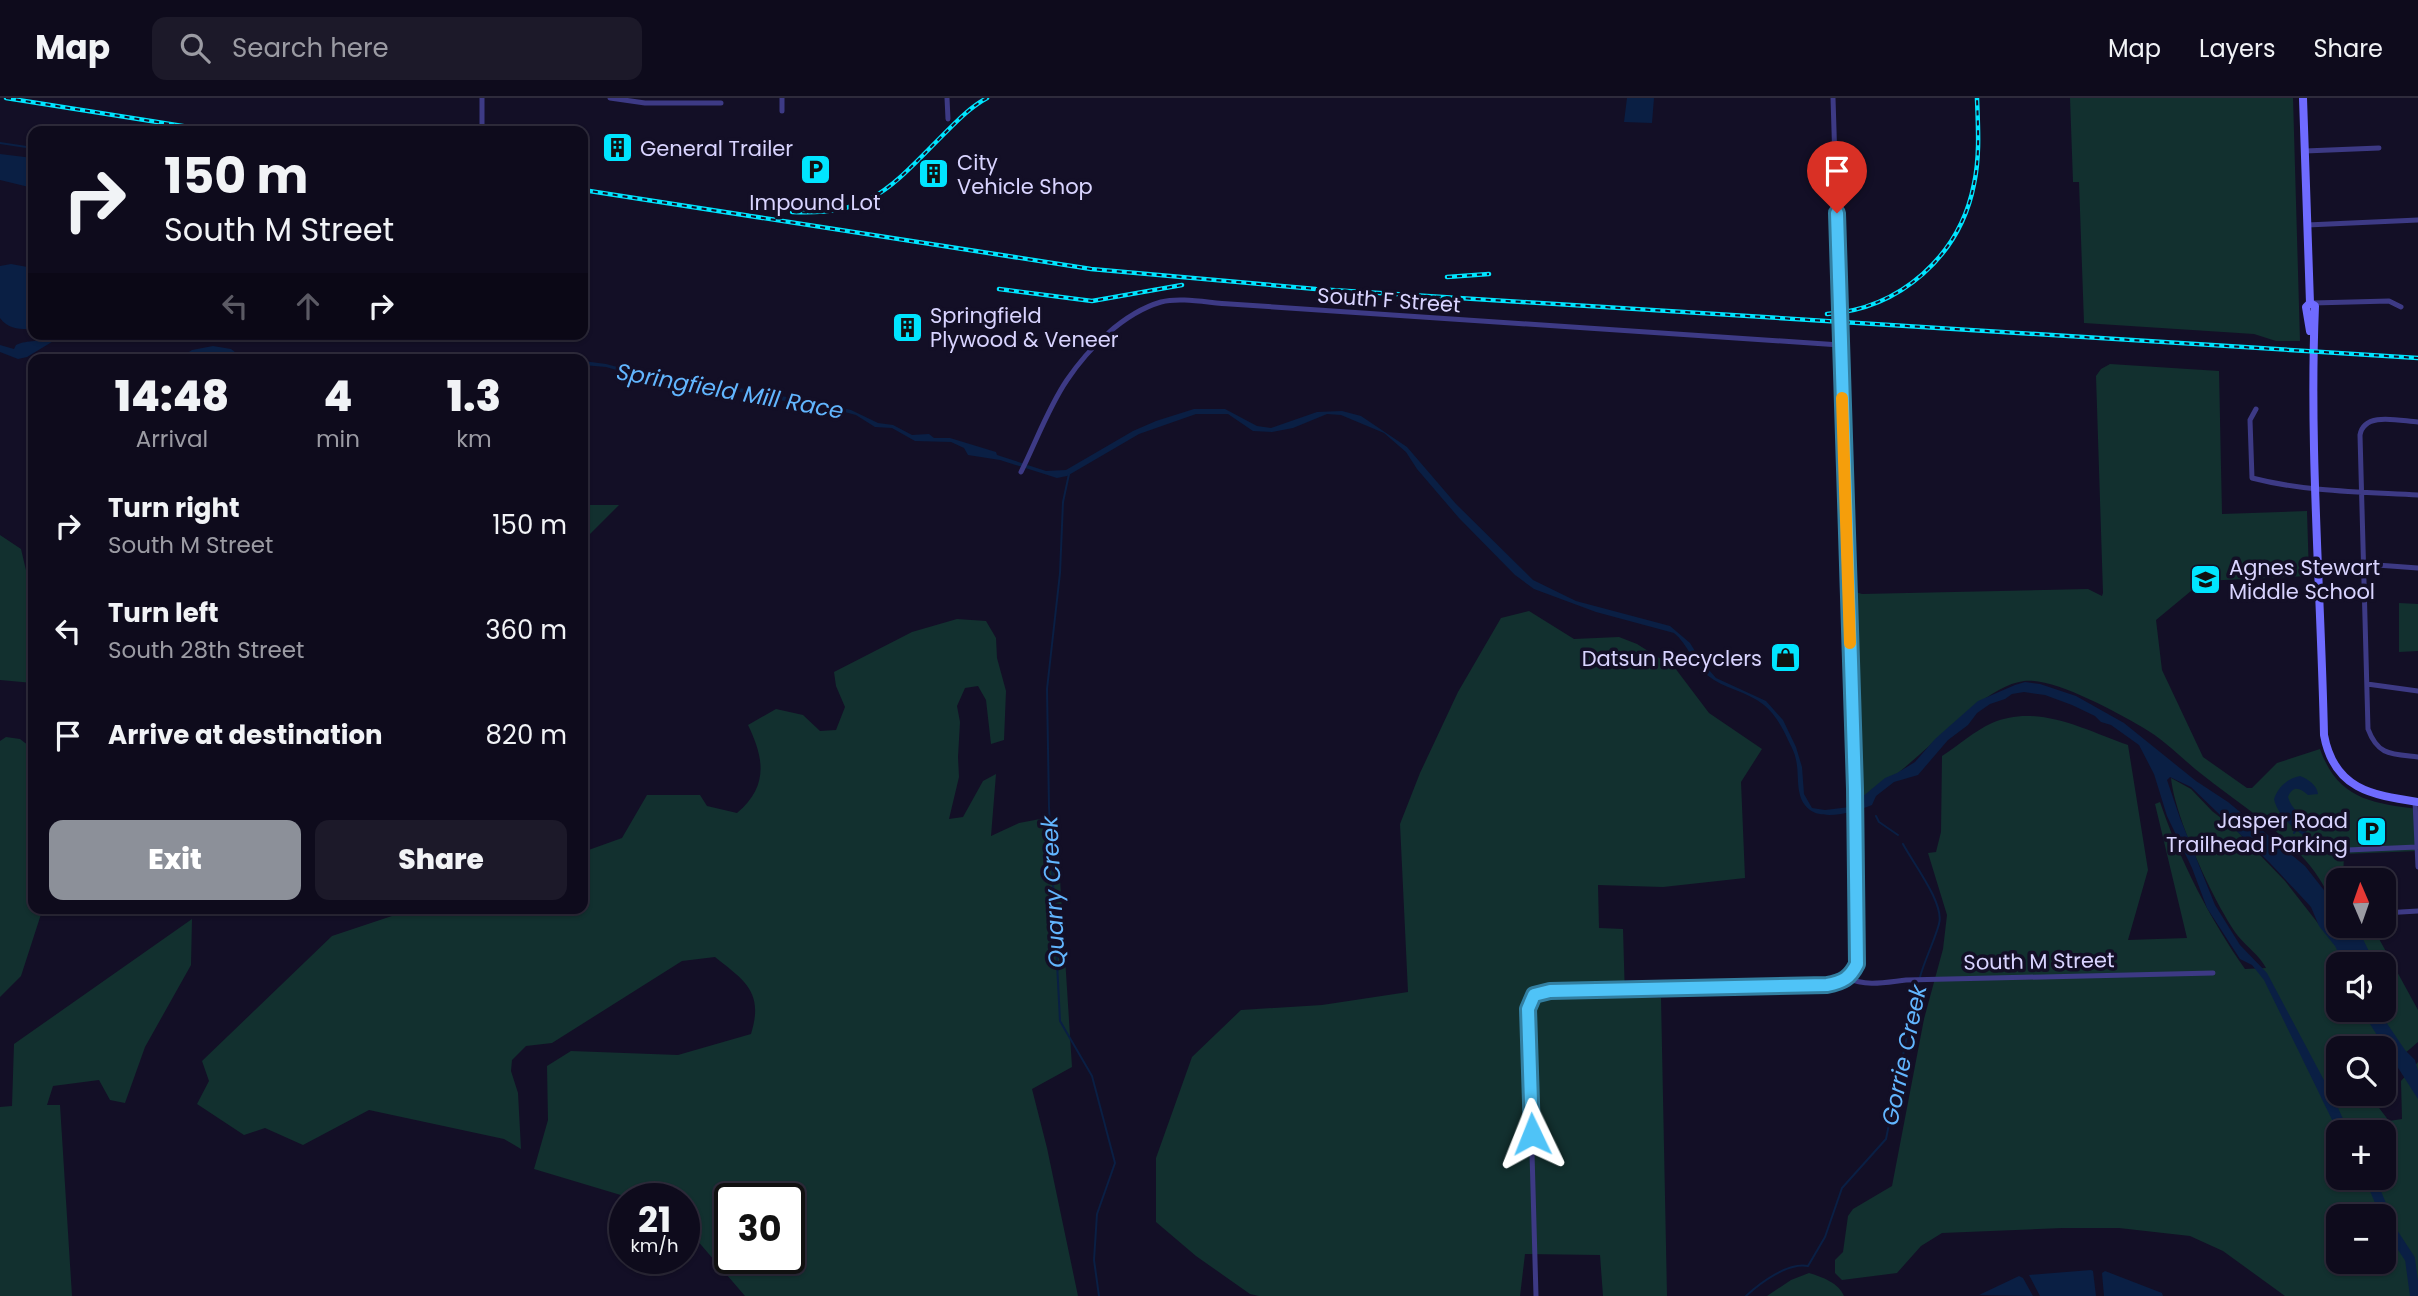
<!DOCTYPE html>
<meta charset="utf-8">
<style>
body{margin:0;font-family:Poppins,sans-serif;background:#1c1929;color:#f1f3f6;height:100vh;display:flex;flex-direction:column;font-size:26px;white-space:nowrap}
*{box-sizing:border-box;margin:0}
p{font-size:23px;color:#9b9ba3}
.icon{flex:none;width:38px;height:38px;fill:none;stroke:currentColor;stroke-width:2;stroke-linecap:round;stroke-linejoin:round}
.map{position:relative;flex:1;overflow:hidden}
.panel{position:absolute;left:28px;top:256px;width:560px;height:560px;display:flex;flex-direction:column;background:#0e0b1c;border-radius:14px;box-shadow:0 2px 5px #0004,0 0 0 2px #2e2b3b}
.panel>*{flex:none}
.hud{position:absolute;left:28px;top:28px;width:560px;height:214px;border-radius:14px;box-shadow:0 2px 5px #0004,0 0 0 2px #2e2b3b;background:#0e0b1c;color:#f1f3f6;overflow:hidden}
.needle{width:46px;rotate:358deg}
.controls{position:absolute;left:2326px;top:770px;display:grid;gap:14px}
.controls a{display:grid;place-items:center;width:70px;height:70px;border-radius:14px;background:#0e0b1c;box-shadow:0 2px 5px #0004,0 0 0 2px #2e2b3b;font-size:35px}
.speed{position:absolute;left:609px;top:1085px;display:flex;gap:14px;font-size:35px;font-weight:700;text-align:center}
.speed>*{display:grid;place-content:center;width:91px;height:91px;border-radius:50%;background:#0e0b1c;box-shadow:0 2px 5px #0004,0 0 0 2px #2e2b3b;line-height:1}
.speed small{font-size:18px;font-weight:400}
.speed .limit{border:4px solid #111;border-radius:10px;background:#fff;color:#111}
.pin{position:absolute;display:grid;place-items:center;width:60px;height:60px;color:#fff;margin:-72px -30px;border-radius:50% 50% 50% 0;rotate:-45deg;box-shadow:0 0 7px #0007}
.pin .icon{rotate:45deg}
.me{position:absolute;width:77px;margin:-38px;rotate:358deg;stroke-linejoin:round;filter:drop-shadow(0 0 5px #0008)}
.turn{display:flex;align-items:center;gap:24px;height:147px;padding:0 21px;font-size:32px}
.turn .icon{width:91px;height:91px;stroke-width:2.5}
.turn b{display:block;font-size:49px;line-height:60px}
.lanes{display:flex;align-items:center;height:66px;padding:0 21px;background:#0003;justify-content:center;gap:35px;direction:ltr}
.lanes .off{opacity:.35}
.eta{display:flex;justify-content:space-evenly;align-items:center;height:119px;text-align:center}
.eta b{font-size:42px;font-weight:800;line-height:49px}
.primary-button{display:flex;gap:14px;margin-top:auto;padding:14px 21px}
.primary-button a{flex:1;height:80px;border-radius:14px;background:#8c9099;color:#fff;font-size:28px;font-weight:800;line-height:80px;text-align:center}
.primary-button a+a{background:#1c1929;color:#f1f3f6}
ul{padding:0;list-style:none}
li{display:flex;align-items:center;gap:21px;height:105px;padding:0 21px}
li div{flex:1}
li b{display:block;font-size:26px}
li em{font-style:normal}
header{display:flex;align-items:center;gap:42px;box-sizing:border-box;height:98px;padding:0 35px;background:#0e0b1c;border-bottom:2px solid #2e2b3b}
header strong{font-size:33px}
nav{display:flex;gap:38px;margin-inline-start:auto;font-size:24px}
.search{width:490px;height:63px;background:#1c1929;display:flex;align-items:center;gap:18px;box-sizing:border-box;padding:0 24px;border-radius:14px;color:#9b9ba3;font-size:26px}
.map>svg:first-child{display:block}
.green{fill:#12302f;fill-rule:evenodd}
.water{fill:#0a1f44}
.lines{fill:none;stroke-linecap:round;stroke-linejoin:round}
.stream{stroke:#0a1f44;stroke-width:2}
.river{stroke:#0a1f44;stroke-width:10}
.street{stroke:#3d3a85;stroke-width:5}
.secondary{stroke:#6f6bff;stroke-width:8}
.rail-casing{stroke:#00e5ff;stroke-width:4.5}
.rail{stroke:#130f26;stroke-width:2;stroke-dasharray:5;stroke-linecap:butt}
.route-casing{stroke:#337fa1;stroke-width:18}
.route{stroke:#4fc3f7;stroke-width:12}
.slow{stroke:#f59e0b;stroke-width:12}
.labels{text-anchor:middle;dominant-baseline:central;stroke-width:7;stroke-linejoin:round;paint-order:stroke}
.poi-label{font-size:21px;fill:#d9d4ff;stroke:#130f26;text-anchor:start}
.street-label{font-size:21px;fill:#d9d4ff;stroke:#130f26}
.water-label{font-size:23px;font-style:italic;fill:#62b6ff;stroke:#130f26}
</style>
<header>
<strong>Map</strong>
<div class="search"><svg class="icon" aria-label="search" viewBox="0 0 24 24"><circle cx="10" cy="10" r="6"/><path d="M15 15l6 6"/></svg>Search here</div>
<nav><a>Map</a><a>Layers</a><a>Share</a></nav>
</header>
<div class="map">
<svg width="2418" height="1198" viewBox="0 0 2418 1198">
<rect width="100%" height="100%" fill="#130f26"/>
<path class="green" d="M2070 0H2293L2300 243H2276L2254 236 2084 225 2079 84H2073Z
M2110 266 2219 273 2222 416 2307 413 2309 478 2203 483 2156 522 2162 572 2203 659 2247 690H2252L2277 665 2320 651C2338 701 2371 705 2418 711V753L2344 756 2343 782H2338V828H2372L2418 912V944L2389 969V974L2384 978V950H2338V996H2360L2356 1000 2376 1006 2389 1023 2402 1021 2401 983 2418 964V1198H2285L2223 1153 2190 1138 2119 1130H2062L1942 1135 1921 1148 1897 1175 1842 1182 1835 1175V1162L1843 1154 1848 1118 1853 1111 1892 1088 1924 921 1943 851 1947 817 1928 755 1936 754 1941 734 1942 658C1958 648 1974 633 1992 625 2037 605 2085 632 2128 647L2148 772 2128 842 2187 840 2155 706 2160 704C2180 763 2210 821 2245 871L2266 870C2260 858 2247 849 2238 838 2214 805 2175 720 2171 680L2191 691 2212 713 2235 731 2285 783 2331 842C2330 822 2333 803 2322 785 2296 741 2243 709 2204 678 2183 662 2165 642 2142 629 2116 614 2053 579 2024 583 1992 587 1952 628 1928 649 1906 669 1882 688 1860 708L1852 493 1862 496 2088 491 2102 498 2103 495 2096 278 2101 271ZM2338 866H2384V912H2338ZM2338 1034H2384V1080H2338ZM2338 1118H2384V1164H2338Z
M583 407H619L583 443Z
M0 437 21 451 29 485 33 487V585L0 582Z
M2399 505 2418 506V553L2399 554Z
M1529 513 1574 541 1619 539 1637 546 1675 570 1709 615 1762 651 1741 684 1745 780 1663 789 1598 787 1599 830 1623 831 1625 900H1661L1667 1198H1603L1600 1157 1525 1156 1520 1198H1259L1250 1196 1196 1158 1156 1124V1060L1192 959 1241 912 1322 907 1408 894 1400 726 1420 675 1458 594 1501 520Z
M957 521 986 523 996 540 997 560 1006 593 1004 642 991 646 986 602 978 588 965 590 957 608 960 624 958 659 959 679 949 721 963 719 983 683 996 676 991 738 1019 725 1056 718 1072 969 1032 991 1047 1050 1078 1198H745L696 1141 684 1132V1101H634L534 1071 548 1022 547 968 571 953 678 957 751 936C764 894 745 883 715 859L682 863 552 945 526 948 512 962 511 973 518 995 521 1051 504 1041 369 1012 303 1047 265 1030 244 1037 197 1006 209 983 202 963 332 838 416 810H583V754L622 740 647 697H700L707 708 737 715C769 688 764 660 748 627L776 611 803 617 820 633 836 632 845 609 836 588 834 574 912 534ZM730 1101H789V1160H730Z
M6 639 20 641 33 651V810H43L21 878 0 899V643Z
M192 821 191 867 145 949 125 1005 110 1002 99 982 53 988 47 1007H60L72 1198H0V1009L12 1008 14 946Z
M1809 1175C1822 1179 1839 1185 1844 1198H1767L1791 1182Z"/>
<path class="water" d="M1627 0H1654L1652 25 1624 24Z
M0 56 33 60V90L0 82Z
M11 166 33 170V231C20 231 9 232 0 220V168Z
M50 236H65L27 259 18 261 0 254V247L14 251 16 247C28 241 41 246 50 236Z
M213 248 231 251 244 261H178L192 252Z
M583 263 606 266 677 285 719 286 833 308 851 312 878 325 893 327 912 337 929 336 934 340H950L996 354 997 357 1046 373 1066 372 1133 333 1156 323 1194 311H1225L1257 328 1271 330 1317 314 1342 313 1361 318 1407 349 1456 406 1533 482 1576 503 1670 528 1690 545 1701 563 1716 580 1766 603 1783 622 1796 649 1802 669 1804 696 1812 710 1825 712 1850 709 1885 680 1897 675 1915 664 1935 641 1978 603 2015 587 2025 584 2040 586 2076 598 2124 625 2196 683 2228 704 2305 768 2338 810V828H2353L2363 841 2375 866H2344L2335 848 2319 828 2311 809 2299 796 2269 764 2191 689 2170 679 2167 682 2180 720 2215 807 2240 847 2267 875 2334 1001 2349 1034H2338L2264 882 2252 867 2240 861 2207 810 2192 770 2167 718 2154 676 2139 647 2111 627 2101 624 2095 618 2072 607 2045 597 2024 594 2012 596 2005 601 1990 606 1977 615 1968 627 1948 642 1918 677 1894 684 1876 698 1872 707C1858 713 1825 723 1810 712 1794 700 1800 679 1796 662 1795 655 1791 648 1788 642 1783 630 1774 615 1764 607 1747 593 1724 591 1707 577 1693 566 1688 546 1674 535L1596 514 1534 491 1515 477 1459 420 1417 371 1406 354 1384 335 1341 317 1327 316 1293 330 1272 334 1253 333 1228 316H1196L1139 336 1067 378 1057 380 1000 362 968 357 964 350 951 344 915 343 892 330 875 329 856 317 826 309 759 299 721 289 688 290 670 287 606 269 583 267Z
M2300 678C2308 681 2317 687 2318 696L2308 697C2300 690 2293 687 2288 699 2291 711 2303 718 2309 728L2304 738C2292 729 2277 716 2274 701 2278 689 2288 680 2300 678Z
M2384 879C2393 890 2396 900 2392 914L2382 918 2405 952 2415 962 2418 973V1001L2361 912H2384Z
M2091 1172 2093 1173 2096 1198H2040L2029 1177Z
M2105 1173 2162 1195 2163 1198H2104L2102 1175Z
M2019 1178 2023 1180 2033 1198 1979 1197Z"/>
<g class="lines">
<path class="stream" d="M0 45 33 50
M1837 309 1838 334
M1838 351V366
M1069 376 1063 404 1060 475 1047 591 1049 709 1060 923 1092 978 1115 1065 1097 1116 1094 1162 1099 1198
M1839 385V392
M1840 413V422
M1841 449V461
M1843 520V528
M1844 578 1845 598
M1876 718 1879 724 1898 737
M2294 735 2296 732
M1903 746C1913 765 1945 806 1939 826 1934 844 1925 861 1920 879
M2281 749 2285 745
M1746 1198C1760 1185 1788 1164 1808 1168L1825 1139 1842 1090 1886 1041 1918 884"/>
<path class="river" d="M2370 1080 2393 1135 2410 1161 2415 1198"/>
<path class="street" d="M482 0V33
M610 0 645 5H721
M947 0 948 21
M1833 0 1857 769 1858 856 1857 866 1848 880
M782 13V0
M2305 53 2379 50
M2307 127 2418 122
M2313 205 2389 203 2401 209
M2256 311 2250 322 2252 380C2306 394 2363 394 2418 397
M2418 324C2400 323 2364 313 2360 337L2368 631C2378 658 2392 656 2418 659
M1021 374C1036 344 1048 310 1067 282 1088 251 1123 215 1161 204 1181 199 1209 205 1230 206L1840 247
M2363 466 2418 470
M2367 586 2418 593
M2415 703 2418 769
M2347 752 2417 749
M2384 815 2418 813
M1536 1198 1528 911 1534 896 1550 893 1827 887 1840 885 1848 880C1866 889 1887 884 1906 882L2213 875"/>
<path class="secondary" d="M2303 0 2310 205 2306 209 2310 233
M2310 205 2315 208C2309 351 2321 494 2324 637 2334 691 2371 697 2418 704"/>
<defs>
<path id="rail" d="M6 0 214 33
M583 92 1091 171 1316 191 2418 260
M792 114C870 118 890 90 941 39 955 25 970 9 987 0
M1447 179 1489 176
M999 191 1092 203 1182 187
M1827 216C1900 211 1960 158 1974 86 1980 58 1978 29 1977 0"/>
</defs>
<use href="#rail" class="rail-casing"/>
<use href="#rail" class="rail"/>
</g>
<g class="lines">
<defs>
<path id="route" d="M1532 1036 1528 911 1534 897 1550 893 1827 887C1843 884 1850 880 1857 866L1855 691 1837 115"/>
</defs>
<use href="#route" class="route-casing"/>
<use href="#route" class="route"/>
<path class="slow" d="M1842 300 1850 545"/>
</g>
<defs>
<symbol id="building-square" viewBox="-11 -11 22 22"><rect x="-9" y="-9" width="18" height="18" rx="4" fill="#00e5ff" stroke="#130f26"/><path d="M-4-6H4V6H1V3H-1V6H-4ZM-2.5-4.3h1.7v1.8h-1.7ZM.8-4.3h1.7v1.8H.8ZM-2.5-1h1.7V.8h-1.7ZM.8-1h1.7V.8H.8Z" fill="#111"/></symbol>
<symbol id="parking-square" viewBox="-11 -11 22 22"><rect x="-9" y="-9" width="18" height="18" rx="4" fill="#00e5ff" stroke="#130f26"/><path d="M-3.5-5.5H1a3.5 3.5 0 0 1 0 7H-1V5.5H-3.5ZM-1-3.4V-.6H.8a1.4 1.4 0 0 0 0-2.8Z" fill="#111"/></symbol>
<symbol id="school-square" viewBox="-11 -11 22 22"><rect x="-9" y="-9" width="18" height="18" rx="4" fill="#00e5ff" stroke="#130f26"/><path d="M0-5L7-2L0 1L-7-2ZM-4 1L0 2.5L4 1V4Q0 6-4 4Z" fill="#111"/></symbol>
<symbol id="shop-square" viewBox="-11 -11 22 22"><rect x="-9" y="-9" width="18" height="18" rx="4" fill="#00e5ff" stroke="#130f26"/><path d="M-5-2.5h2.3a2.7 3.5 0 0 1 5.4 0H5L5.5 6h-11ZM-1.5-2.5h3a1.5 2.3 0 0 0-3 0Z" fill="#111"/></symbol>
</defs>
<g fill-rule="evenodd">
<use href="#building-square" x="600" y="32" width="35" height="35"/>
<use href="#parking-square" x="798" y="54" width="35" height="35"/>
<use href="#building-square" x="916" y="58" width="35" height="35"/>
<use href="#building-square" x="890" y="212" width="35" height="35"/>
<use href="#school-square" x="2188" y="464" width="35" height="35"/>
<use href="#shop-square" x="1768" y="542" width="35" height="35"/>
<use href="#parking-square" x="2354" y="716" width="35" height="35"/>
</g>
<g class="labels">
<g class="poi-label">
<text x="640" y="50">General Trailer</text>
<text x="957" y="64">City<tspan x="957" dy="24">Vehicle Shop</tspan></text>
<text x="815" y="104" text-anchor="middle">Impound Lot</text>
<text x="930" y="217">Springfield<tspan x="930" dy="24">Plywood &amp; Veneer</tspan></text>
<text x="2229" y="469">Agnes Stewart<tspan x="2229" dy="24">Middle School</tspan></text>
<text x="1762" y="560" text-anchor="end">Datsun Recyclers</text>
<text x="2348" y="722" text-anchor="end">Jasper Road<tspan x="2348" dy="24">Trailhead Parking</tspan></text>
</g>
<g class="street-label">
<text transform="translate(1389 202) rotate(4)">South F Street</text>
<text transform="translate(2039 863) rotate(-1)">South M Street</text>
</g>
<g class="water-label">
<text transform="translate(730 293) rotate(10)">Springfield Mill Race</text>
<text transform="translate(1053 794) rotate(-93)">Quarry Creek</text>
<text transform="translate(1904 957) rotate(-78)">Gorrie Creek</text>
</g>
</g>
</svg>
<div class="controls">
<a><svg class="needle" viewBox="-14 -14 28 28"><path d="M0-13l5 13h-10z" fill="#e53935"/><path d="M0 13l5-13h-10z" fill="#9b9ba3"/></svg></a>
<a><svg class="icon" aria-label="sound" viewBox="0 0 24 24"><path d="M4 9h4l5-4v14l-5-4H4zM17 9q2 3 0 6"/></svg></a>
<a><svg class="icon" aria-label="search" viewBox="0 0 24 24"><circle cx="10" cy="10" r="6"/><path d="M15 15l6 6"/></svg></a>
<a>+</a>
<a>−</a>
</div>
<div class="speed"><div>21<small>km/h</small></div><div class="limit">30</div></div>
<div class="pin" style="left:1837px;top:115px;background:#d93025"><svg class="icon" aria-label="arrive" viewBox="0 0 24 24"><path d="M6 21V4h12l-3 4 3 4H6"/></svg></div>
<svg class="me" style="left:1532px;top:1036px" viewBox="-20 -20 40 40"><path d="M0-17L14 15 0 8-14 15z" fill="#4fc3f7" stroke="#fff" stroke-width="4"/></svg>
<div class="hud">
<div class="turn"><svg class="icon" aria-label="right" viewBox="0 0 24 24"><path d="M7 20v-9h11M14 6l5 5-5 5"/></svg><div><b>150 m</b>South M Street</div></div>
<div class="lanes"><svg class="icon off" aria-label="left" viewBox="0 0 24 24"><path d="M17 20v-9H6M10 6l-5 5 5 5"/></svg><svg class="icon off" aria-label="ahead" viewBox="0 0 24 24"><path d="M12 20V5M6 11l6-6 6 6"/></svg><svg class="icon" aria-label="right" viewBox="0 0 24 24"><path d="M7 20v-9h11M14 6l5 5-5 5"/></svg></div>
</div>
<section class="panel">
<div class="eta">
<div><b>14:48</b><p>Arrival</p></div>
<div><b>4</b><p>min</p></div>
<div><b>1.3</b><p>km</p></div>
</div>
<ul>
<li><svg class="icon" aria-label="right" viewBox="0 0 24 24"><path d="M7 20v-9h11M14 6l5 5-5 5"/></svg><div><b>Turn right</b><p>South M Street</p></div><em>150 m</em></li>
<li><svg class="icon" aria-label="left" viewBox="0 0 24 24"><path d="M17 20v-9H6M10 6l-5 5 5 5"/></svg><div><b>Turn left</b><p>South 28th Street</p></div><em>360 m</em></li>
<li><svg class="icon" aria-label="arrive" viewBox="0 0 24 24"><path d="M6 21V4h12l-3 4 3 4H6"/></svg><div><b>Arrive at destination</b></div><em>820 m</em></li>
</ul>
<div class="primary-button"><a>Exit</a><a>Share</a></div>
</section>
</div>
